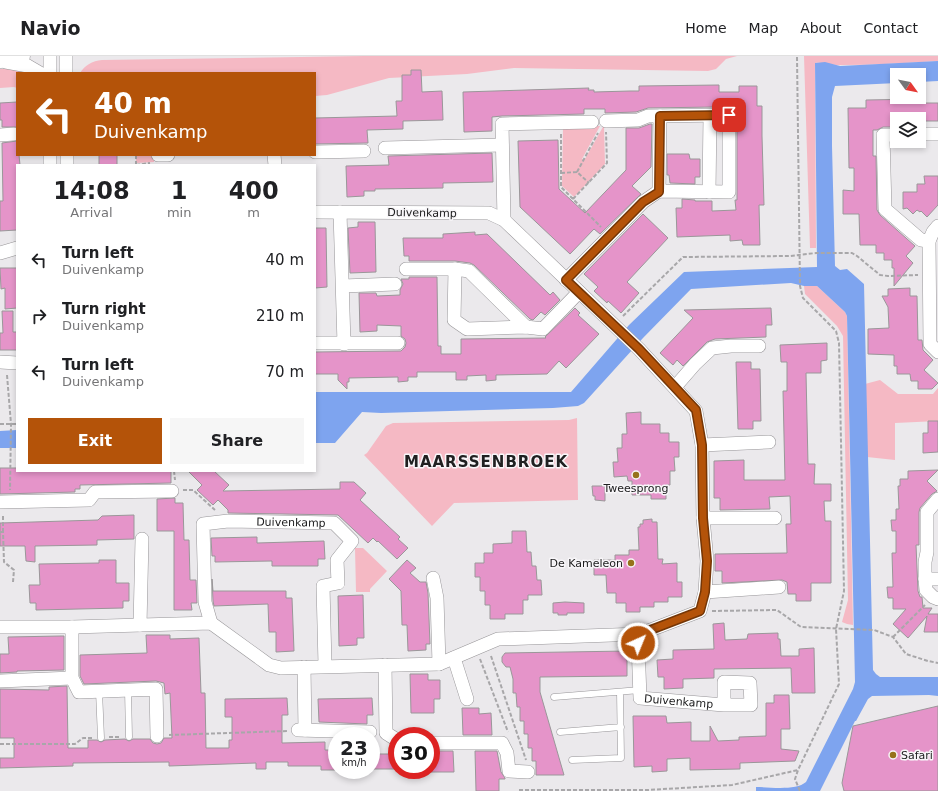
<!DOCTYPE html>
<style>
body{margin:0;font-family:"DejaVu Sans",sans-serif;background:#f6f6f6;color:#202124;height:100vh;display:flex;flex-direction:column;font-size:15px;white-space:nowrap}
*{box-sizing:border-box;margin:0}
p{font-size:13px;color:#757577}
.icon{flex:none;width:22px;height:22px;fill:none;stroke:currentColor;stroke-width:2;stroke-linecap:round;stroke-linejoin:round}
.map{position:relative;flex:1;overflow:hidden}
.sheet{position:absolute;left:16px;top:108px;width:300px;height:308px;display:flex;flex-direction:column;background:#fff;border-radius:0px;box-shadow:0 2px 6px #0003}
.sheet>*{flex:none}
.banner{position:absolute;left:16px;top:16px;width:300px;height:84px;border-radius:0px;box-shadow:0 2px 6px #0003;background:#b45309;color:#fff;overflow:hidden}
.needle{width:26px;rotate:123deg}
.buttons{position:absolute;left:890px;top:12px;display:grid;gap:8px}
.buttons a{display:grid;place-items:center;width:36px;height:36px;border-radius:0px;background:#fff;box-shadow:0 2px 6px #0003;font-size:20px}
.speed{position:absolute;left:328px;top:671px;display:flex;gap:8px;font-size:20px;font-weight:700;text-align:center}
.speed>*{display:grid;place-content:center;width:52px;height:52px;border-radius:50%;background:#fff;box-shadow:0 2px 6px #0003;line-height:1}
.speed small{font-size:10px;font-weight:400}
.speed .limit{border:6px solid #d22;background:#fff;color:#111}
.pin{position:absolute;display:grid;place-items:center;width:34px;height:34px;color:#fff;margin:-17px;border-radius:8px;box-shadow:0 2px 6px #0006}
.me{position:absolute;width:44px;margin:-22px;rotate:44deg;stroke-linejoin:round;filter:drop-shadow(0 0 3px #0008)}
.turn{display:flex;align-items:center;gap:14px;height:84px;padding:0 12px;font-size:18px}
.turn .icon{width:52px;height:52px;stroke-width:2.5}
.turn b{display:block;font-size:28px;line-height:34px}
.eta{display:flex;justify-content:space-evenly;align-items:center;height:68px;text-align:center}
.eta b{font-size:24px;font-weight:600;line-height:28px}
.button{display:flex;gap:8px;margin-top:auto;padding:8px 12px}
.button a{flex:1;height:46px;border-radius:0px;background:#b45309;color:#fff;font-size:16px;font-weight:600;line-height:46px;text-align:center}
.button a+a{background:#f6f6f6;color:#202124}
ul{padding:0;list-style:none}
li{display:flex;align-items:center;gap:12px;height:56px;padding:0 12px}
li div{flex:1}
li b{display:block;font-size:15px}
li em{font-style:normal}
header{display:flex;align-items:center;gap:24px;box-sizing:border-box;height:56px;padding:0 20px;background:#fff;border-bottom:1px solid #e0e0e0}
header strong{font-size:19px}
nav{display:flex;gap:22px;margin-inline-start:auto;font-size:14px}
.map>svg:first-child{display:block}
.green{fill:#f5b9c4}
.water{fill:#7ea4ef}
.building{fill:#e594c9;stroke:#9a9799}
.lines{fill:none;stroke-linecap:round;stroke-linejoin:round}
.lane-casing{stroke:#979598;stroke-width:7}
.street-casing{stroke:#979598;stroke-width:14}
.secondary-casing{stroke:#979598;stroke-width:19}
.path{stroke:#a8a7a9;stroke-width:2;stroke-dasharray:4 2;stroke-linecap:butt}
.lane{stroke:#fff;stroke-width:6}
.street{stroke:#fff;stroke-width:13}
.secondary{stroke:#fff;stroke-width:18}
.route-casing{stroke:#753606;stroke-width:10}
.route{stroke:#b45309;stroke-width:7}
.poi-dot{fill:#96721b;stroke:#f8f6f9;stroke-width:1.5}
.labels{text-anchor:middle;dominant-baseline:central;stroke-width:3;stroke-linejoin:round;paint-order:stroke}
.street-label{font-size:11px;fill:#202021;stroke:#f8f6f9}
.poi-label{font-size:11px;fill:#202021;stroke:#f8f6f9}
.district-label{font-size:15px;font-weight:bold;letter-spacing:1px;fill:#202021;stroke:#f8f6f9}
</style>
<header>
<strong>Navio</strong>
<nav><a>Home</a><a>Map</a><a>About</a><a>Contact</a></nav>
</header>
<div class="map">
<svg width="938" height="735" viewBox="0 0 938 735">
<rect width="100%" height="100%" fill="#ebe9ec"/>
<path class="green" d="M364 0H737L726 3 716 13 708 15 514 12 467 18 389 22 327 39 315 40V17H80C85 9 92 5 102 4Z
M804 0H938V5C906 7 874 9 842 9 833 10 825 6 815 7L816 192H810Z
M0 13H10L35 17H17V32L14 31 0 32Z
M604 69 605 108 574 141 562 130 563 70H600L582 103H585Z
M136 99H155L154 106 136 107Z
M804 230H817L845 256 847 260 853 569 847 568 842 566 848 544 843 280 837 270 805 238Z
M880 324 898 338H933L938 332V365L895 367V404L867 401 865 328Z
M577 362 578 444 454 447 432 470 364 399 367 397 386 370 393 367 569 364Z
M355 492H363L387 515 370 533V536H356Z"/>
<path class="water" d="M938 5V25L919 26V19H897V27L835 30 832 41V90L835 210 840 214 847 213 864 228 873 614 876 618 880 621H938V640L929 639 872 640 868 643 856 665H855L820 735H756V731C769 731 796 735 806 726L853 633 855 626 847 260 845 256 817 230H804L791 227 691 233 643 282 584 347 578 350 553 352 381 357 362 356 335 387H315V336H571L629 269 684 216 817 211 815 7 825 6 840 10Z
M17 374V392H0V375Z"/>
<path class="building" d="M411 14H421L422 36 442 35 443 64 403 65V73L367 74 368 87 315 88V62L397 60 396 45H402V19H411Z
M719 29V36H739V30H757V50H762V80L764 149H759L760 189H743L742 184 730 185V179L677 181 676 152H682V143L695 144V145H712V155L736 154 735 144H737V59L735 46 714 47V51L648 52 636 56 605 57V53H584V58L502 60 492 61V75L464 76 463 36 589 32 588 34H594V36L630 35H639V30Z
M922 43V47H938V65H919V63H897V71H883L877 74H873V100H876L877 154 880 159 915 190 906 200 913 207 894 230V212H892V204H884V197H876V189H860L859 158H843V134L854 135V112H849L848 52H866V44Z
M17 46V71H2V64H0V47Z
M650 68H652L651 111 632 130 641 138 600 178 594 173 570 198 520 151 518 85 558 84 559 133 585 157 626 114V72H639Z
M17 85V99H19L20 109H17V174L0 175V145H3L2 87Z
M492 97 493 126 443 127V132L375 133V135H364V140L347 141 346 110 389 109 388 100Z
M667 98H689L690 103H700V121H695V128L670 127 669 119H667Z
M99 99H117V109H99Z
M924 120H938V149L927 161 921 155 920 156 917 154 913 158 907 152 903 153V136H917V128H925Z
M643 158 668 182 627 226 639 237 621 257 608 245 607 247 594 235 598 231 584 218Z
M358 166H375L376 216 350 217 348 172 358 171Z
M315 172H326L327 231 315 232Z
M475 176V179L487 178 550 239 553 236 560 244 545 259 541 256 533 264 530 263 474 209 470 207 455 205H409V200H404L403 182H443V178Z
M0 212H17V252L5 253V232L1 233Z
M409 221H437L438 290H441V298H461V283L546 282 545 281 575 252 580 257 578 259 599 278 566 312 559 305 547 318 496 319V324L486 325V319L467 320V324H456V316H417V321H408V325L398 326V321L349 322V326H347V333L338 324V318H315V296L398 295H401L405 291 406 287 405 283 401 280V270L377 269V275L360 276 359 237H376L377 240 400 239V234L403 228 401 223H409Z
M910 232V240H917L918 284H922L923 294 933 304 924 314 938 327 932 333H918V325H911L910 318H897V310H894V299L868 298V273L889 272 888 251 882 240H888V233Z
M771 252 772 269H766V281L715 283 707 286 683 310 677 304 673 309 660 297 693 262 684 254Z
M2 255H13V276H17V294H0V277H3Z
M827 287V304L821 305V317H806L808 408H815L814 428H831V445H824L825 465H831V527H811V545H796V538H788L787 526 782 524 722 527V515H715V498L787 497 786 468H791L790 440 769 441 770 453 720 454V442H714V405L744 404V424H785L783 335H787V306H781L780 289Z
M736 306H751V313H760L761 365H753V373H738Z
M641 356V368H660V377H669V386H679V401H674L675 415H670V429H666V443H651V439H632V425H628L627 420 614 421 613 406H618L617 392H622V378H627L626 357Z
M928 365H938V396L923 397V377H928Z
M0 412H17V415H171V427L80 429V433H75V436L0 438Z
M938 414 927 425 937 435 932 438 920 452 919 456V489H916L918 535 920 541H922L923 552H932L928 558H938V576H924L927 560 908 582 893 568 906 553H893V542H888L887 531H893L892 497H896V475H892L891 464H896V453H899L898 430H900V423H908V415Z
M188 415H214L229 429 223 435 340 433V426H354L366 437 360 444 400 481 398 483 408 492 397 503 378 485 377 486 373 482 368 487 338 459 228 457V454L218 444 213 449 197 434 202 429Z
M592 430H605V445L595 444V440H593Z
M175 442V447H183L184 484H189L190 524H196L197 547H191L192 554H174V475H157V443Z
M134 459V483L97 484V489L35 490V506L26 505 25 490H0V467L98 464 102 460Z
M652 463V466H657L658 503H663L662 508 677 507V526H682V541H668V546H654V551H640V556H626V547H616V537H607L606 519H594V504H615V499H629V494H639L638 471H640V468H643V464Z
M512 475H526L527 496H531L532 510H536L537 524H541L542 539H528V544H523V558H505V563H490V549H485V535H480V521H475V507H484V497H493V488L512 487Z
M257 481V487L324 485 325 503H318V510H272V505L215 506V500H212L211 482Z
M99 504H116V527H129V545H123V552L36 554V547H30L29 529H40L39 508 99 507Z
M407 504 416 512 410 517 420 526H426L428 537 430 588H426V594L408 595 407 569H402L401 535 389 523Z
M212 523 213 535H286V542H292L294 595 276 596V576H269L268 548 214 550 213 545Z
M363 539 364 582H357V589L339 590 338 540Z
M565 546 584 547V557H567V559H558V557H553V547Z
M724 567 725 584 747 583 748 578 778 577V583H780L781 600H799V593L814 592 815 637H792L791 612 714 613V622L683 623V632L664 633V621H658L657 604 673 603V594L714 593 713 568Z
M146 579H170V583L199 582 201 637H205L206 692H229V684H232V661H225V643L287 642 288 659H282V687L325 686V694H332L333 699H337V714H321V710H288V706H266V713H256V707L169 710V706L73 707V710L0 712V702H14V682H0V633L49 634V631L67 630 68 692H88V684H97L101 686 105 684 125 683 129 685 133 683H150L153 687 157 688 161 687 164 682H172L170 637 165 638 164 627 156 625 84 628 80 620V599L147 597Z
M61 580H64V614L17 615V616L0 617V598H9L8 581Z
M627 595V620L540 621V636L564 719H536V705H532V692H528V678H524V665H520V651H517L516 637H513V623L510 611H506L502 606V601L505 597Z
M410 618H428V624H440V643H434V657H411Z
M774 639H789L790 673H781V693L799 695 795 705 740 707V713L690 714V702L667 703V715L652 716V710L634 711 633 660H666L667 667 691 666V685H710V670L718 685 739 684V681L766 680V647H774Z
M372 642 373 659H367V668L319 666 318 643Z
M938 650V735H844L842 727 853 670Z
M462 652H479V658L491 657 492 679H463Z
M431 695H453L454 716H431Z
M475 695H497L501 716 505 722V723H499V735H476Z
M371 698H397V713H371Z"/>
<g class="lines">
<defs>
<path id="lane" d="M128 634 129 681
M99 635 101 682
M554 641 640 634
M560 676 621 671
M572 704 621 702 620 636"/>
<g id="street">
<path d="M6 6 28 10 40 17"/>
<path d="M50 17V0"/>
<path d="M66 17V0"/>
<path d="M919 78H938"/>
<path d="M0 79 14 78"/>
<path d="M897 79H883L885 153 921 184 929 185"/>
<path d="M385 92 502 89"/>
<path d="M315 96 364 95"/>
<path d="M50 99V109"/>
<path d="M67 99V109"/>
<path d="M158 99H168"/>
<path d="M274 99 275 109"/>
<path d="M659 135 660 60"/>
<path d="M709 136 710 60"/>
<path d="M340 156 344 288"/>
<path d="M504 164 502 68 592 66"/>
<path d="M938 170 933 176 929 185 930 288 938 296"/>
<path d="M0 197 17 192"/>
<path d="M406 213H455L469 215 526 271"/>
<path d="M455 213 454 264 467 273 526 271 543 273 579 236"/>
<path d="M566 224 643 146 659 135 729 136V59L648 60 638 64 606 65"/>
<path d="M343 230 395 228"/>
<path d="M315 287H398"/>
<path d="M0 306 17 307"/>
<path d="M675 331 695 308 712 292 731 290H759"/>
<path d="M702 389 769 386"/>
<path d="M938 443 927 456V496L925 506V523H938"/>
<path d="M0 446 89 444 95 436 172 435"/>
<path d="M703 462H775"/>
<path d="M433 522 437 542 439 608"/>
<path d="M925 523 926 534 933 541 938 543"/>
<path d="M705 536 779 531"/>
<path id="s1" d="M211 567 205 546 203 468 228 465 334 467 352 485 337 504 338 527 323 530 325 609"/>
<path d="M140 569 142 483"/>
<path d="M0 571H72L211 567 269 609 281 612 439 608 498 583 640 578 700 555 705 536 707 505 703 462 702 389 696 355 639 293 504 164 489 157 315 156"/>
<path d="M72 571V622L79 636 156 633 157 680"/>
<path id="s2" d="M640 578 638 587 640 642 724 649H751L750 627 724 626V649"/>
<path d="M454 602 467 643"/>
<path d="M385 609 386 677 397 684"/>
<path d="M304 611 305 674"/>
<path d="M0 625 72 622"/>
<path d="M298 674 370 676"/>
<path d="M431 687H502L507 697 509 715 528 716"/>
</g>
<path id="secondary" d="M0 3 21 0"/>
</defs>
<use href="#lane" class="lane-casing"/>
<use href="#street" class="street-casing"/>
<use href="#secondary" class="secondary-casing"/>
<path class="path" d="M797 1 800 230 803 242 836 275 839 287 844 535 836 573 839 628 798 714 795 723 800 735
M561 78V131L601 171
M136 99V108
M136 109 150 107
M577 116 598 77
M561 117 577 116 589 127
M573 143 607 107 606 76
M623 260 683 201 790 200 816 197H852L857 200 880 219 888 220 918 219
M7 319 11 368 10 434
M0 368H17
M174 415 175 424
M183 434H193L215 454
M0 476H3L4 506 14 514 13 526
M3 476V459
M712 555 777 554 801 571 874 574 893 581 906 598 928 605 938 607
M893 581 925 549
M491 600 526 704
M480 603 508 676
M169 679 287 675
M109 681H121
M0 688H75L83 682H93
M519 734H648L732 729 798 714"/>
<use href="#lane" class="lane"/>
<use href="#street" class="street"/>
<use href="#secondary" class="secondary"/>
</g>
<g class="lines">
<defs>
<path id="route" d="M638 587 640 578 700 555 705 536 707 505 703 462 702 389 696 354 639 293 566 224 643 146 659 136 660 60 729 59"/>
</defs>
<use href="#route" class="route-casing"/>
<use href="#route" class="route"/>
</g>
<g class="poi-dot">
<circle cx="636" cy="419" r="4"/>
<circle cx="631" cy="507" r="4"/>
<circle cx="893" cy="699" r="4"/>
</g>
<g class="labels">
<g class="street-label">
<text transform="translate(422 157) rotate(1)">Duivenkamp</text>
<text stroke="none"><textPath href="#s1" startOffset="188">Duivenkamp</textPath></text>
<text stroke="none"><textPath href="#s2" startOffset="103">Duivenkamp</textPath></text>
</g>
<g class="poi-label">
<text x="636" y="432">Tweesprong</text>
<text x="623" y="507" text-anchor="end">De Kameleon</text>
<text x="901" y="699" text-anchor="start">Safari</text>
</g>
<g class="district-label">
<text x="486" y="406">MAARSSENBROEK</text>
</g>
</g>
</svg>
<div class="buttons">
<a><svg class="needle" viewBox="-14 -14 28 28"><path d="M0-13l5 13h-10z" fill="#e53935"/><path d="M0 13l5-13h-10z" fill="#757577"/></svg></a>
<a><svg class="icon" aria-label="layers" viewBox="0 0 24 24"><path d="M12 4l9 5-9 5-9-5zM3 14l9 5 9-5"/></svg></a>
</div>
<div class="speed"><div>23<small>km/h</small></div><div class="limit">30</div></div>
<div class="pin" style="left:729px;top:59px;background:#d93025"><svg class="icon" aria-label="arrive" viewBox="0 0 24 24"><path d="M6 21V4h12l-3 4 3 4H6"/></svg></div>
<svg class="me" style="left:638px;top:587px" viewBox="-20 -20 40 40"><circle r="17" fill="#b45309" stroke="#fff" stroke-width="3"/><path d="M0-11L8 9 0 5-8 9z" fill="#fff"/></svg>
<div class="banner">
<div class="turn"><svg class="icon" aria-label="left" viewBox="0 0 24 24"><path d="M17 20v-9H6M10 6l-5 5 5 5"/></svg><div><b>40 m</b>Duivenkamp</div></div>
</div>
<section class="sheet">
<div class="eta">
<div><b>14:08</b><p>Arrival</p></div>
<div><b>1</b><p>min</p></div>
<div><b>400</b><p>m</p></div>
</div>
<ul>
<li><svg class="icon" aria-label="left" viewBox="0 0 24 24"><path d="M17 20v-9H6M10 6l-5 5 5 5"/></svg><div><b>Turn left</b><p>Duivenkamp</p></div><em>40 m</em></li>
<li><svg class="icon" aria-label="right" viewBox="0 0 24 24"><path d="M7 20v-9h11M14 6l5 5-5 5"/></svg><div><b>Turn right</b><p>Duivenkamp</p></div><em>210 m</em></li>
<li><svg class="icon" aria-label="left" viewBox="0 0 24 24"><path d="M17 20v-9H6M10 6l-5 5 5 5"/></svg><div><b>Turn left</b><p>Duivenkamp</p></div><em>70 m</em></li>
</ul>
<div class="button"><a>Exit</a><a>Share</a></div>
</section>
</div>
